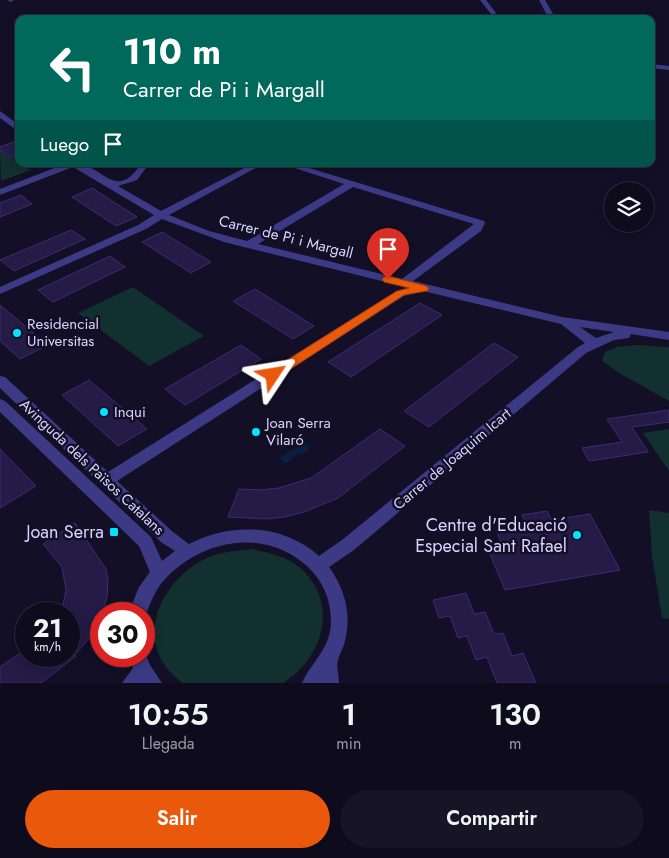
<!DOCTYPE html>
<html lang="es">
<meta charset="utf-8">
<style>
body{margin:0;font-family:Jost,sans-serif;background:#171425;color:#f1f3f6;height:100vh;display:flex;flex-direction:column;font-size:19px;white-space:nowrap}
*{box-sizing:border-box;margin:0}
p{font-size:16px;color:#9b9ba3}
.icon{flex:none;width:28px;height:28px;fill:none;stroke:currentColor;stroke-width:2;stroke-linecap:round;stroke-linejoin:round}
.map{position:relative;height:683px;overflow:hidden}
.details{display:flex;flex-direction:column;background:#0e0b1c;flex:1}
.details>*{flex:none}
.banner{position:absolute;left:15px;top:15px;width:640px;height:152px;border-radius:10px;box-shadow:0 2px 12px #0003,0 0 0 1px #2e2b3b;background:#00695c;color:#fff;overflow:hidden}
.tools{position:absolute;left:604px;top:182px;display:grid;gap:10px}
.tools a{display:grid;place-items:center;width:50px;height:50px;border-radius:50%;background:#0e0b1c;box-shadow:0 2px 12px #0003,0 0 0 1px #2e2b3b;font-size:25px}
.speed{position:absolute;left:15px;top:602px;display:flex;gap:10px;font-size:25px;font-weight:700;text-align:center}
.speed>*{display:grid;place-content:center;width:65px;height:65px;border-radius:50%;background:#0e0b1c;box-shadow:0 2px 12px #0003,0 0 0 1px #2e2b3b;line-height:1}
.speed small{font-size:12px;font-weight:400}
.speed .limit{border:8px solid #d22;background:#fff;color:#111}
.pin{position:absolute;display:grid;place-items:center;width:42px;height:42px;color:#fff;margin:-51px -21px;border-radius:50% 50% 50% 0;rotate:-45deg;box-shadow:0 0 5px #0007}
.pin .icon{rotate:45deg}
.me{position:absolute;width:55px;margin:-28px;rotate:57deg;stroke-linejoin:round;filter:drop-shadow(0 0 4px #0008)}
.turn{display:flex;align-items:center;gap:18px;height:105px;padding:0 25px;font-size:22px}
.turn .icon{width:65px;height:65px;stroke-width:2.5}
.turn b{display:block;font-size:35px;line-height:42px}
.then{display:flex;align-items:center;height:48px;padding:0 25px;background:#0003;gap:10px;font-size:19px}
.eta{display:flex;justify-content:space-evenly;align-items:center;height:85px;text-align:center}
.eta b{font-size:30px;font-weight:600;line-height:35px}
.button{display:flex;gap:10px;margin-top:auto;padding:10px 25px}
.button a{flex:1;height:58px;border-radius:30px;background:#ea580c;color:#fff;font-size:20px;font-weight:600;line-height:58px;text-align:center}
.button a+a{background:#171425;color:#f1f3f6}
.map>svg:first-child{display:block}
.green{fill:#12302f}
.water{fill:#0a1f44}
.building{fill:#241b47;stroke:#3b2d73}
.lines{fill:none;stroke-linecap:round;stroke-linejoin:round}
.minor{fill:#3d3a85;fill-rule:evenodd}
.route{fill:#ea580c;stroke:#983908}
.poi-dot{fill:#00e5ff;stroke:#130f26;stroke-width:2}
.labels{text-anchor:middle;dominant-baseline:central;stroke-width:5;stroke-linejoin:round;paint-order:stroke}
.street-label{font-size:15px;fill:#d9d4ff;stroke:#130f26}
.poi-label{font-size:15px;fill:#d9d4ff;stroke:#130f26;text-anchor:start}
.near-poi-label{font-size:18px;fill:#d9d4ff;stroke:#130f26;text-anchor:end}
</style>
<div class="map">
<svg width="669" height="683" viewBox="0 0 669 683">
<rect width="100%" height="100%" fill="#130f26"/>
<path class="green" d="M0 150 19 164 31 170 1 181Z
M133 287 204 336 149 366 78 313Z
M636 345 669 347V401L621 374 602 361 605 352 617 347Z
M669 429V471L643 433Z
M649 510 669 513V619L662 618 652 556Z
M252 549C269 553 286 556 299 567 340 601 324 658 283 683H182C177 678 170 673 166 667 138 629 165 581 201 561 216 552 235 551 252 549Z"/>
<path class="water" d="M305 443 311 447 301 455 299 453 286 463 279 458Z"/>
<path class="building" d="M19 140V162L0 150V147Z
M92 188 137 217 116 226 72 197Z
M21 195 32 204 0 217V203Z
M71 230 85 239 14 271 0 260Z
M162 232 211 262 191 273 142 242Z
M110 256 125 267 53 302 38 290Z
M255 289 314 326 293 339 233 301Z
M420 303 442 315 351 377 328 362Z
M0 305 48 345 20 359 0 341Z
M494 343 518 357 429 427 404 411Z
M241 345 261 359 185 405 165 389Z
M89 380 147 429 118 446 62 395Z
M669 410V422L632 427 648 452 589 461 582 448 622 442 607 419Z
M380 429 405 446 338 498 304 512 285 517 266 519 228 517 239 489 259 490 279 488 311 478Z
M0 449 36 486 0 508Z
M547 511 552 520 590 514 620 570 505 590 487 547 502 544 496 530 527 525 522 515Z
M75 523 106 569 108 579 107 597 100 620 90 637 74 656H76L41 683H0V667L26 649V656H69V614H61L66 590 62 567 43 544Z
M466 593 474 614 485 612 494 634 503 633 512 656 523 653 536 683H497L487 657 476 660 467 636 458 638 450 616 439 618 433 600Z"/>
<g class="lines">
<path class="minor" d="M7 0H14L11 2Z
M480 0H486L496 13 495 14H491Z
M539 0H545L556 19H549Z
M651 64 669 66V70L651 68Z
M0 111 19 125V132L0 118Z
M65 164C70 164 76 163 81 164 104 169 117 200 141 164H149L137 180 118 186 161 211 252 164H263L169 215 209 231 247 241 344 184 282 164H296L484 221 485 223 481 231 413 281 562 317 669 332V340L631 334 629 338 614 340 586 353 354 550 329 567C346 591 352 616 344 645 342 650 339 655 338 660 336 666 339 676 339 683H302C312 661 330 650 331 622 331 601 324 582 308 567 268 530 210 537 171 573 154 589 153 599 144 618V614H128L139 587 150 572 139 546 0 412V399L5 401 151 537 162 561 175 551 161 542 0 388V376L5 377 108 472 396 291 410 288 224 242 162 219 146 229 0 294V287L138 225 154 215 73 167 0 195V189ZM353 187 474 224 402 279 258 244ZM423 291 561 324 585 343 578 347 342 540 319 556C283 524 231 522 189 544L173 532 117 481 404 296ZM580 327 614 332 596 338Z
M144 650 150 665 162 683H122L133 668 129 656H144Z"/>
</g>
<path class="route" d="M388 276 427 286 429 289 427 291 404 295 277 378H268L267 375 268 372 397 291 409 288 384 282 382 279 384 277Z"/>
<g class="poi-dot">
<circle cx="17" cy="333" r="5"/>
<circle cx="104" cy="412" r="5"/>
<circle cx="256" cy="432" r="5"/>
<rect x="109" y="527" width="10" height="10" rx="2.5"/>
<circle cx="577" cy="535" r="5"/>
</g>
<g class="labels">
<g class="street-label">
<text transform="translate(286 237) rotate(14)">Carrer de Pi i Margall</text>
<text transform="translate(452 459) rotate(-40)">Carrer de Joaquim Icart</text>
<text transform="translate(92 467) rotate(43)">Avinguda dels Països Catalans</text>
</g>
<g class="poi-label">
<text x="27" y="324">Residencial<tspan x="27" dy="17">Universitas</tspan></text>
<text x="114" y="412">Inqui</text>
<text x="266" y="423">Joan Serra<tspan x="266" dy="17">Vilaró</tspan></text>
</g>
<g class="near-poi-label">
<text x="567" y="525">Centre d'Educació<tspan x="567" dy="21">Especial Sant Rafael</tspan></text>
<text x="104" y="532">Joan Serra</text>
</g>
</g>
</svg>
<div class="tools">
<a><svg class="icon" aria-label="layers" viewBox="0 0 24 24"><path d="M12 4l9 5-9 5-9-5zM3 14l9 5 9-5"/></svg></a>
</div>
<div class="speed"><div>21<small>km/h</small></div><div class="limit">30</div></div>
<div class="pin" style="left:388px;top:279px;background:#d93025"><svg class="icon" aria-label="arrive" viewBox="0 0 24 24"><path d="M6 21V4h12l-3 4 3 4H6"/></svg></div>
<svg class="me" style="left:273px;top:375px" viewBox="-20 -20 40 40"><path d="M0-17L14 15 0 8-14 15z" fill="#ea580c" stroke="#fff" stroke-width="4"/></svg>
<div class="banner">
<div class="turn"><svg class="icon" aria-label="left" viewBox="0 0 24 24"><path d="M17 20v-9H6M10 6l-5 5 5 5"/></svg><div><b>110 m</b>Carrer de Pi i Margall</div></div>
<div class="then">Luego<svg class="icon" aria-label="arrive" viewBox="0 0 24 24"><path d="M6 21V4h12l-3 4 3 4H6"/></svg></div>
</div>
</div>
<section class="details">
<div class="eta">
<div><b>10:55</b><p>Llegada</p></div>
<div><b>1</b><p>min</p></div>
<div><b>130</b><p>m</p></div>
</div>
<div class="button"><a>Salir</a><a>Compartir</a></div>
</section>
